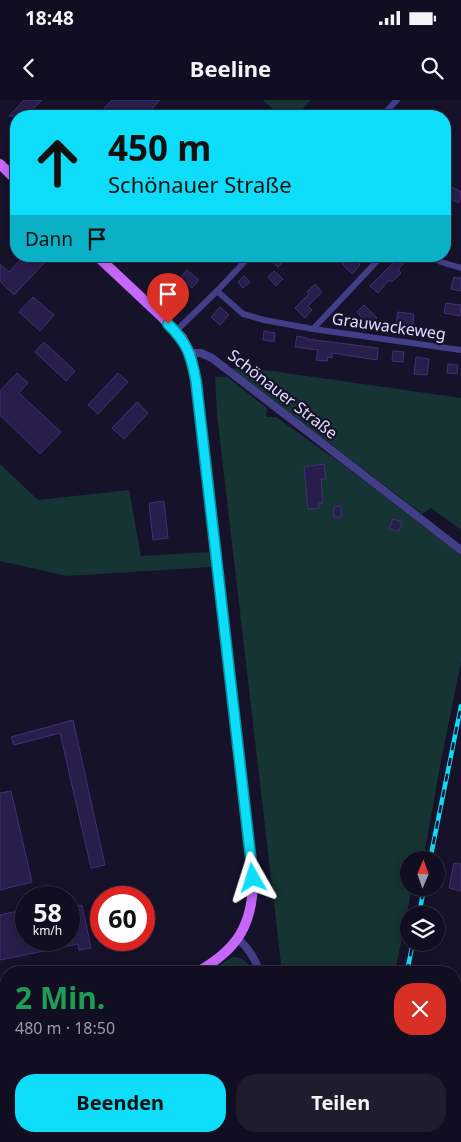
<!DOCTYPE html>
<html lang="de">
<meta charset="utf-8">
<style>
body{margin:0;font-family:"Noto Sans",sans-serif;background:#1e1c2d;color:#f1f3f6;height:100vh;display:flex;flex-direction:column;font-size:19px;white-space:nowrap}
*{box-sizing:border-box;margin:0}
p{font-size:16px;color:#9c9ca5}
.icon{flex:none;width:28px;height:28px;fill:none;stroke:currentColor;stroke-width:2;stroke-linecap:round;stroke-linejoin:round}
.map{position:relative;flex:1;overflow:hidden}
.drawer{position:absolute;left:0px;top:866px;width:461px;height:176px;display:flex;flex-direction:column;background:#100e20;border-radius:20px 20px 0 0;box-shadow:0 2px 8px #0003,0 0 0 1px #302e3e}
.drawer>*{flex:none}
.top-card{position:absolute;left:10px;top:10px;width:441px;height:152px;border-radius:20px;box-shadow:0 2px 8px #0003,0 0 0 1px #302e3e;background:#0dddf8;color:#111;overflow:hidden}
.needle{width:32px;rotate:2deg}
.buttons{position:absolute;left:400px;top:751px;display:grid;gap:10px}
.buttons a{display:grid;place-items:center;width:45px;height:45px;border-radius:50%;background:#100e20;box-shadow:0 2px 8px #0003,0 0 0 1px #302e3e;font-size:25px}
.speed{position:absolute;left:15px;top:786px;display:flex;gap:10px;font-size:25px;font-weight:700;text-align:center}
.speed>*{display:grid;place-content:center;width:65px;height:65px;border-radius:50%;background:#100e20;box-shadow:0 2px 8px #0003,0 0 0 1px #302e3e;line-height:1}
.speed small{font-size:12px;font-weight:400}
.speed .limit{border:8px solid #d22;background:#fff;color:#111}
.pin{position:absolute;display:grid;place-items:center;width:42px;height:42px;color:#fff;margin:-51px -21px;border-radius:50% 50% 50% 0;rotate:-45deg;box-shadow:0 0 5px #0007}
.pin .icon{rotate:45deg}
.me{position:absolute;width:55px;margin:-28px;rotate:354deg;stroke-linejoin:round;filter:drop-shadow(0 0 4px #0008)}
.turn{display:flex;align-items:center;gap:18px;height:105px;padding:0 15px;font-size:22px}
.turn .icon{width:65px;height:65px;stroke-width:2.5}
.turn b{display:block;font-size:35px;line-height:42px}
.then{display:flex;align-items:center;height:48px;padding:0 15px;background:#0003;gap:10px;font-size:19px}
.round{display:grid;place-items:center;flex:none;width:52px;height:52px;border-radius:20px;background:#1e1c2d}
.summary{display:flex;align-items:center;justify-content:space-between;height:85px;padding:0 15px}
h1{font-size:30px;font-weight:700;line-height:38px;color:#1e9e55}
.primary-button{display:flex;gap:10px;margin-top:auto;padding:10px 15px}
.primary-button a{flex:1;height:58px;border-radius:20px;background:#0dddf8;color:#111;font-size:20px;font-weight:700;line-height:58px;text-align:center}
.primary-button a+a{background:#1e1c2d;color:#f1f3f6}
.status{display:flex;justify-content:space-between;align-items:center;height:35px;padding:0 25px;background:#100e20;direction:ltr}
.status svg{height:14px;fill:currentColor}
header{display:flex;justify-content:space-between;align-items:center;height:65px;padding:0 15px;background:#100e20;font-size:22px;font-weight:700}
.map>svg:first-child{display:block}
.green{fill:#153433}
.building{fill:#281e4b;stroke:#403176}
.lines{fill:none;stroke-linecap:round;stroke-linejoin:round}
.minor{stroke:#423e88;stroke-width:6}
.tertiary{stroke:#423e88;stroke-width:8}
.primary{stroke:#c666fb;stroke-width:10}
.rail-casing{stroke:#0dddf8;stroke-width:4.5}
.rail{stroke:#16122a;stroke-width:2.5;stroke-dasharray:8;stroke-linecap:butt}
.route-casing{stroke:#0890a1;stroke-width:12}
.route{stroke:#0dddf8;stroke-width:9}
.labels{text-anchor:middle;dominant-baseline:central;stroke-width:4.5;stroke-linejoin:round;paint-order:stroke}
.street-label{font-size:16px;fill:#e0dcfe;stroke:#16122a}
</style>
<div class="status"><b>18:48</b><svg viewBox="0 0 49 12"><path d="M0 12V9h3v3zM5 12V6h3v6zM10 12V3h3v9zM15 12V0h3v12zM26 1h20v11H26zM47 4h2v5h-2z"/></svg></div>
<header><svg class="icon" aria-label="back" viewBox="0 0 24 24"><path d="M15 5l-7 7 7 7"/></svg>Beeline<svg class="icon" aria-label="search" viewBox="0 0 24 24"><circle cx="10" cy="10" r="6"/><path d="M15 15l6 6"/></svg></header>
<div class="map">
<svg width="461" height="1042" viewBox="0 0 461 1042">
<rect width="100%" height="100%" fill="#16122a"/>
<path class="green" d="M264 0H311L296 16H280L264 1Z
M236 266 461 298V430L431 408 422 414 234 270Z
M215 277H227L267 308 266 317H276L342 364 461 455V562L441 661 424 755H418L417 760H409V788H412L395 872H282L217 315Z
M0 364 38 400 129 390 141 456 209 452 211 467 67 476 0 461Z
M234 857C245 858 248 864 253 872H210C218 868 225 860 234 857Z
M223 1036H259V1038L240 1042H199Z"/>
<path class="building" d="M24 0H42L26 16H9Z
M112 0H160L150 11 151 12 147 16H120L116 12 112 16H97Z
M445 54 452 57 445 71Z
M452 87 461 92V97L458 103 447 97Z
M24 156H43L47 160 14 195 0 181V164L9 172Z
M266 156H289L278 167Z
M350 156H367L359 164 360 165 352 174 342 164Z
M400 156H409L398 170 401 173 392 182 389 180 378 193 370 186Z
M187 170 199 180 192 188 180 178Z
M274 171 283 179 276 186 268 177Z
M244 176 250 182 243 188 238 182Z
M454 177 461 178V191L451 189Z
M315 184 322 192 308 206 312 210 305 218 295 208 309 194 307 192Z
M33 197 54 215 40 231 19 212Z
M446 203 461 205 460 216 444 213Z
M364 205 377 218 368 227 361 221 363 219 357 212Z
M220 207 229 215 220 225 211 217Z
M398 212 414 214 412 232 400 231 401 224H396Z
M264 231 275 233 274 242 263 240Z
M297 236 307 238V239L378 248 377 260 332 253V258L328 257 327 261 316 260 318 250 295 247Z
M44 242 75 271 66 281 35 252Z
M393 251 404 252 403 262 392 261Z
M416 257 429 259 427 275 414 274Z
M448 264 458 265 457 274 447 273Z
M17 273 28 283 19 293 61 332 40 354 0 315V291Z
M118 273 128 282 98 314 88 305Z
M137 302 148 313 124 339 112 328Z
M324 364 326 379H321L323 403H319V408L308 409 304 367Z
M164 401 168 438 153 440 149 403Z
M341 406V417H334V407Z
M393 419 402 422 399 431 389 429Z
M73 620 105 765 91 768 60 633 14 645 11 637Z
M11 691 32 782 0 790V693Z
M454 763 461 764V791L449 788Z
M82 805 91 848 79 850 78 844 0 860V815L26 809V840H69V815H72L70 807Z
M458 924H461V979L455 978V938Z
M455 994 461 995V1018L455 1017Z"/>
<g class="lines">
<path class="minor" d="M382 16 397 0
M432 156 441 162 461 168
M217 191 243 214 264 220 313 229 461 250
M313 229 382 156
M176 231 217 191 250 156
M455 1032 461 1033"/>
<path class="tertiary" d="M190 253H201L212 258 461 450
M238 839C249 848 255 859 260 872
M266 1042 267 1036"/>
<path class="primary" d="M0 64 16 80
M97 156 161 216 182 238 190 253 192 261 196 281 253 779C253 825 237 850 197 872
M0 920 6 919"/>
<defs>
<path id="rail" d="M430 760 461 606
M419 815 424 788
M407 872 413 842
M372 1042 373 1036"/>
</defs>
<use href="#rail" class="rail-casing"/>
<use href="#rail" class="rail"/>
</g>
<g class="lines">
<defs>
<path id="route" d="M168 224C187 243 191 254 196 281L253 778"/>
</defs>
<use href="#route" class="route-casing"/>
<use href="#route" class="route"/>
</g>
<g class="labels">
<g class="street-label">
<text transform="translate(389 226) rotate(8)">Grauwackeweg</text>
<text transform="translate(283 294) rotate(38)">Schönauer Straße</text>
</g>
</g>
</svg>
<div class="buttons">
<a><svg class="needle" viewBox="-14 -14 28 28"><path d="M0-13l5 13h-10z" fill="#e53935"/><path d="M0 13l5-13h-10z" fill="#9c9ca5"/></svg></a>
<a><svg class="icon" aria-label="layers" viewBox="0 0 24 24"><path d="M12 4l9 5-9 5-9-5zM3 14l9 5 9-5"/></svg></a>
</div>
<div class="speed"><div>58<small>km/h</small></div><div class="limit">60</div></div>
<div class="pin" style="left:168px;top:224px;background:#d93025"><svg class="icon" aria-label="arrive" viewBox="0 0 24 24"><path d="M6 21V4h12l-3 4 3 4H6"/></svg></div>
<svg class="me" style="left:253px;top:778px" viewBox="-20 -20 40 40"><path d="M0-17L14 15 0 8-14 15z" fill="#0dddf8" stroke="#fff" stroke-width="4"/></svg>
<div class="top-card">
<div class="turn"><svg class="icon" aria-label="ahead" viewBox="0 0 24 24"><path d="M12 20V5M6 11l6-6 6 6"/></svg><div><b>450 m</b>Schönauer Straße</div></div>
<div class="then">Dann<svg class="icon" aria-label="arrive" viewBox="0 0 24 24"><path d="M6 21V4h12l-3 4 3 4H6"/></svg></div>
</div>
<section class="drawer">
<div class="summary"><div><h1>2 Min.</h1><p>480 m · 18:50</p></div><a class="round" style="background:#d93025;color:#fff"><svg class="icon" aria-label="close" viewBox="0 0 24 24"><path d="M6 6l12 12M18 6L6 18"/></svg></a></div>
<div class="primary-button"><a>Beenden</a><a>Teilen</a></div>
</section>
</div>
